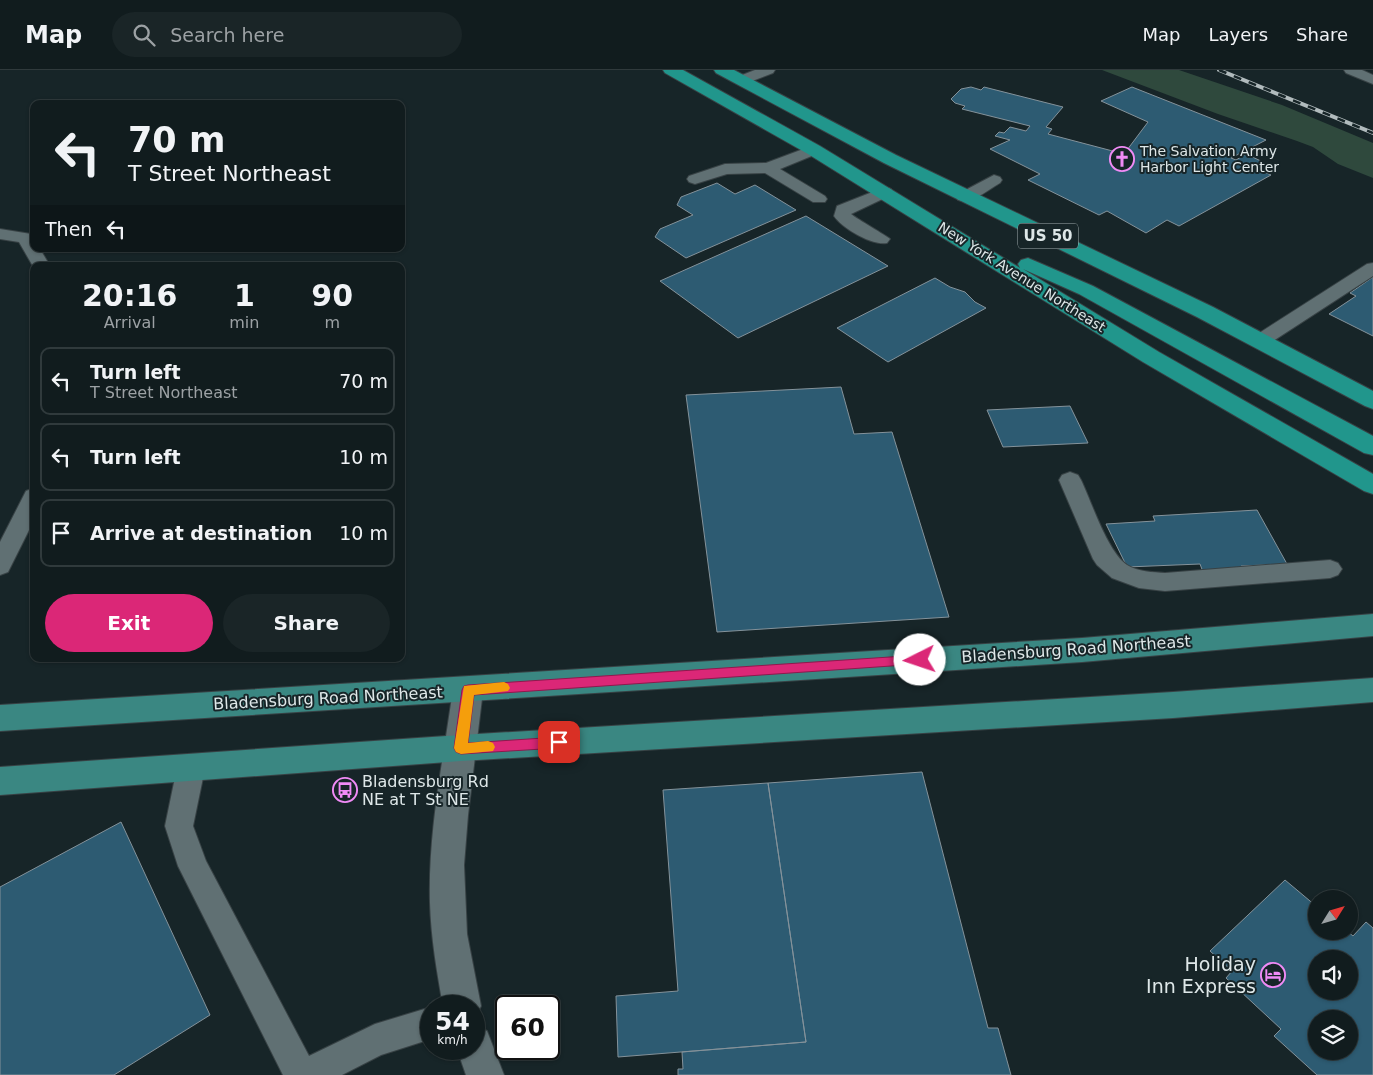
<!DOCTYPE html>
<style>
body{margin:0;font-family:"DejaVu Sans",sans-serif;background:#1a2527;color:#f1f3f6;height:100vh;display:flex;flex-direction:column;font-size:19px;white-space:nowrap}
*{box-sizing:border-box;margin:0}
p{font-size:16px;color:#9ca1a4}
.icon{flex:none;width:28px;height:28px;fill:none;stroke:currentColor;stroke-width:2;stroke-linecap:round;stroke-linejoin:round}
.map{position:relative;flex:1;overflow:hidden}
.side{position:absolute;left:30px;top:192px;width:375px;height:400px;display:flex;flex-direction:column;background:#111c1e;border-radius:10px;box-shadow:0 1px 4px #0004,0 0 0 1px #303a3c}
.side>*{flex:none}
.top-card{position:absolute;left:30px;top:30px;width:375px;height:152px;border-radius:10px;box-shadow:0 1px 4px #0004,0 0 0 1px #303a3c;background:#111c1e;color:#f1f3f6;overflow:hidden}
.needle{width:32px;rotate:53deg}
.tools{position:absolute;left:1308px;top:820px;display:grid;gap:10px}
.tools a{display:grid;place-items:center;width:50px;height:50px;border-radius:50%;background:#111c1e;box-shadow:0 1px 4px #0004,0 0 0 1px #303a3c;font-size:25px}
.speed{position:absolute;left:420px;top:925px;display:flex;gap:10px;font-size:25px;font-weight:700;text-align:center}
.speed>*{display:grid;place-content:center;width:65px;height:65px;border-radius:50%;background:#111c1e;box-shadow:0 1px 4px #0004,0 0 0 1px #303a3c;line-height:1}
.speed small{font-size:12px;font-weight:400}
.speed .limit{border:2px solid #111;border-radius:8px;background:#fff;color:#111}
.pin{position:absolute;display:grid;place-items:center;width:42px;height:42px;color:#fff;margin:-21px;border-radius:10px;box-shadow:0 2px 8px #0006}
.me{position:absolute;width:55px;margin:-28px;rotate:266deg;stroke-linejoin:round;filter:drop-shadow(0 0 4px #0008)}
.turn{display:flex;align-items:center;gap:18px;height:105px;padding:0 15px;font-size:22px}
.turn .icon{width:65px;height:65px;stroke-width:2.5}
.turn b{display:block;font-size:35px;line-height:42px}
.then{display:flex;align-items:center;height:48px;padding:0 15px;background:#0003;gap:10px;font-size:19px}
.eta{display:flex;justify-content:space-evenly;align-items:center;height:85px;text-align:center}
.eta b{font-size:30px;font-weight:700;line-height:35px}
.primary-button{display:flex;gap:10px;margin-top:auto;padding:10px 15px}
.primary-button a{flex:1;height:58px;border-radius:30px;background:#db2777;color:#fff;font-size:20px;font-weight:700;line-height:58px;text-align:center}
.primary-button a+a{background:#1a2527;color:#f1f3f6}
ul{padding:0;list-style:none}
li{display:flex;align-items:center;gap:15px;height:68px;margin:0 10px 8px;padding:0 5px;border:2px solid #303a3c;border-radius:10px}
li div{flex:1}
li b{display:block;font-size:19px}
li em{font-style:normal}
header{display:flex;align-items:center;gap:30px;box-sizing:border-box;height:70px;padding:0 25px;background:#111c1e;border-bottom:1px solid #303a3c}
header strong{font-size:24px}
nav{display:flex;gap:28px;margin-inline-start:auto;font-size:18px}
.search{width:350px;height:45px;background:#1a2527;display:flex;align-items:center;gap:12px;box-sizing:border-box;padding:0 18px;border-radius:28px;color:#9ca1a4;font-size:19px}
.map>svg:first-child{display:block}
.green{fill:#2f493d}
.building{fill:#2d5b72;stroke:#84929a;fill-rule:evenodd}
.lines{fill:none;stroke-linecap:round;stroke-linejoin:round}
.lane-casing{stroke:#384245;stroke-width:2}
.street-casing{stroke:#384245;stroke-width:2}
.primary-casing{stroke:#384245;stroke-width:2}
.highway-casing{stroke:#384245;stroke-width:2}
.lane{fill:#607073;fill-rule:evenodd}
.street{fill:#607073;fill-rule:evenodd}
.primary{fill:#3a8782;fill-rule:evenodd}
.highway{fill:#21968c;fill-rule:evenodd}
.rail-casing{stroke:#b1bbbd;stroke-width:4}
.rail{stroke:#172528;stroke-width:2.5;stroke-dasharray:8;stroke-linecap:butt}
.route{fill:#db2777;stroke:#8e194d}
.slow{fill:#f59e0b}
.labels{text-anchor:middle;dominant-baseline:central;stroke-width:4;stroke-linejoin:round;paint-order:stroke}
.far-poi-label{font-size:14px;fill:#dee7e8;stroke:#172528;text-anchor:start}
.far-street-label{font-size:14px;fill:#dee7e8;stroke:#172528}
.shield{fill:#172528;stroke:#a2adae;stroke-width:1}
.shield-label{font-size:15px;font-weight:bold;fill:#dee7e8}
.street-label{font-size:16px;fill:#dee7e8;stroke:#172528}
.poi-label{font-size:16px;fill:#dee7e8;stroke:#172528;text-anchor:start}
.near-poi-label{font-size:19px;fill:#dee7e8;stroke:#172528;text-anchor:end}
</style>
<header>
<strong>Map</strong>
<div class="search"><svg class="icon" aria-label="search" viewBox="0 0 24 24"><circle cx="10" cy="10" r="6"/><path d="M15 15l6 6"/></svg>Search here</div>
<nav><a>Map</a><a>Layers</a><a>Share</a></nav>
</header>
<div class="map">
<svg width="1373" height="1005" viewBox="0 0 1373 1005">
<rect width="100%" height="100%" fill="#172528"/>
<path class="green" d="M1102 0H1179L1282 35 1373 73V108L1338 94 1313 77 1297 71 1218 44Z"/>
<path class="building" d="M971 17 981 20 984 17 1063 37 1046 57 1052 59 1048 64 1124 84 1148 52 1101 31 1132 17 1266 70 1231 88 1236 90 1246 84 1263 92 1253 97 1271 105 1179 156 1167 150 1146 163 1107 141 1099 145 1028 110 1040 104 990 79 1010 70 995 66 999 62 1004 63 1010 57 1026 61 1030 56 962 39 965 36 955 33 951 29 961 19Z
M717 113 735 124 755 115 796 140 686 188 655 167 660 159 693 145 677 135 681 127Z
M806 146 888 196 738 268 660 211Z
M1373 207V266L1329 244 1356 226 1350 223Z
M935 208 950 217 965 222 975 232 986 238 888 292 837 258Z
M841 317 854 364 892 362 949 547 717 562 686 325Z
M1070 336 1088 373 1003 377 987 340Z
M1257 440 1287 494 1241 496 1242 500 1203 502 1200 494 1127 497 1106 454 1155 451 1153 446Z
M922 702 988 958H998L1011 1005H678V999H683L682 982 806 972 768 713Z
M768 713 806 972 618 987 616 926 678 921 663 720Z
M121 752 210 945 114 1005H0V817Z
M1285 810 1316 836V861H1347L1353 866 1366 852 1373 858V1005H1317L1274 966 1281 959 1226 908 1232 901 1210 881ZM1316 889H1349V921H1316ZM1316 949H1349V981H1316Z"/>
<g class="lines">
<defs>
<path id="lane" d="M755 0H775L773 3 747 13H737L735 10 737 7Z
M1344 0H1362L1373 5V14L1346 3Z
M814 75 819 77 822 80 819 83 780 99 825 126 827 129 825 132H813L765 103 727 104 695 114 689 112 687 109 689 106 725 94 766 93Z
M994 105 1000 107 1002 110 1000 113C988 120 972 134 958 130L956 127 958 124Z
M885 117 891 119 893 122 891 125 851 144C857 149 887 166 890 169L887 173C872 176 842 158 834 146L837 136Z
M0 159 31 164 34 168V179H40L50 196H34V198L19 172 0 169Z
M1373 193V206L1267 275 1260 277 1253 275 1250 271 1253 267 1367 194Z
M1070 402 1078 405 1081 410C1092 433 1107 481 1127 495 1138 502 1153 502 1165 503L1330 490 1338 493 1342 499 1338 505 1330 508 1165 521 1139 518 1112 508 1097 495 1093 489 1059 410 1062 405Z
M34 418V450L8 502 0 505V472L26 421Z
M191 686 201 690 205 698 193 756 206 791 309 986 375 954 431 937V969L381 985 342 1005H283L178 796 165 756 177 698 181 690Z"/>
<path id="street" d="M468 608 479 611 483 620 468 745 464 795 467 864 481 936 474 950V936H443C437 902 431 868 430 833 428 762 443 691 453 620L457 611Z
M474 955 487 961 504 1005H466L457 979H474Z"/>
<path id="primary" d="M1373 544V566L1082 592 0 661V635L1082 568Z
M1373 608V632L1173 648 461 691 0 725V697L461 665 1173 622Z"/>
<path id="highway" d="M663 0H683L820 76 1020 198 1018 194 1021 190 1028 188 1093 216 1373 366V385L1364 383 1079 224 1023 199 1159 282 1373 404V424L1364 421 1143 292 808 84 665 3Z
M714 0H734L896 85 1213 237 1373 321V339L1365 336 1197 247 884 93 716 3Z"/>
</defs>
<use href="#lane" class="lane-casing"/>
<use href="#street" class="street-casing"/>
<use href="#primary" class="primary-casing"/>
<use href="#highway" class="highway-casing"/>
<use href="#lane" class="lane"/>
<use href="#street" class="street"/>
<use href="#primary" class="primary"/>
<use href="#highway" class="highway"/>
<defs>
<path id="rail" d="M1219 0 1373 63"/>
</defs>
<use href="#rail" class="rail-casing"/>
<use href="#rail" class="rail"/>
</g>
<path class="route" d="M920 585 924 586 926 590 924 593 920 594 474 625 468 673 559 667 564 668 566 672 564 676 559 678 461 684 456 682 454 678 462 620 464 616 468 615Z"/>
<path class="slow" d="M504 612 508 614 510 618 508 621 474 625 468 673 488 671 493 673 495 677 493 681 461 684 456 682 454 678 464 616Z"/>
<defs>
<symbol id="church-ring" viewBox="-11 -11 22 22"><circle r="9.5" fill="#172528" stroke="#f08bf6" stroke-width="1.5"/><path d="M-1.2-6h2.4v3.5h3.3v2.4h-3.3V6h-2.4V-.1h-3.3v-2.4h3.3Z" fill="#f08bf6"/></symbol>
<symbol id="bus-ring" viewBox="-11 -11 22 22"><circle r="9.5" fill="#172528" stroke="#f08bf6" stroke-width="1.5"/><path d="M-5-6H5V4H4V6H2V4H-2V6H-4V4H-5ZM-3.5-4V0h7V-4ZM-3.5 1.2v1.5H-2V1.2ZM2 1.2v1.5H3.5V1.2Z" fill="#f08bf6"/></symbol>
<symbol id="hotel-ring" viewBox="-11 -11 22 22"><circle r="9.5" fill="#172528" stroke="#f08bf6" stroke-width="1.5"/><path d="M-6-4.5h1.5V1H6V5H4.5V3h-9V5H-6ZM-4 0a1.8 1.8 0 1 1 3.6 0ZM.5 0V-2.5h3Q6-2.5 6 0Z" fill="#f08bf6"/></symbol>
</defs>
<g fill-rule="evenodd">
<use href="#church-ring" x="1108" y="75" width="28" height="28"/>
<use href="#bus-ring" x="331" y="706" width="28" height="28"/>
<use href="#hotel-ring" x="1259" y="891" width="28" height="28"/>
</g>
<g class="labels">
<g class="far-poi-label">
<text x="1140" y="81">The Salvation Army<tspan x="1140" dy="16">Harbor Light Center</tspan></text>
</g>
<g class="far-street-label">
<text transform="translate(1022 207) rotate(32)">New York Avenue Northeast</text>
</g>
<rect class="shield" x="1018" y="153.5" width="60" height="25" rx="4"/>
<g class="shield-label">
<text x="1048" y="166">US 50</text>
</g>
<g class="street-label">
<text transform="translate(1076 579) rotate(-4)">Bladensburg Road Northeast</text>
<text transform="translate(328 628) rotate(-3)">Bladensburg Road Northeast</text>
</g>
<g class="poi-label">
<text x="362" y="711">Bladensburg Rd<tspan x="362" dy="18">NE at T St NE</tspan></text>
</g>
<g class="near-poi-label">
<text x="1256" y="894">Holiday<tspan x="1256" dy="22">Inn Express</tspan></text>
</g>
</g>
</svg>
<div class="tools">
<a><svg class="needle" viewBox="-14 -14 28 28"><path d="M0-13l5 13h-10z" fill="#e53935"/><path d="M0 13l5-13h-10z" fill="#9ca1a4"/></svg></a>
<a><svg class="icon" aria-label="sound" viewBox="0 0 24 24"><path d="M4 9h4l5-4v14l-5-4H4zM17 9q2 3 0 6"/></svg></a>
<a><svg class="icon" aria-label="layers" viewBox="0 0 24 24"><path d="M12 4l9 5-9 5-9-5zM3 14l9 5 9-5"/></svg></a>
</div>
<div class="speed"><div>54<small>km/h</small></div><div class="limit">60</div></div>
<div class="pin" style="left:559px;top:672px;background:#d93025"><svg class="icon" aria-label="arrive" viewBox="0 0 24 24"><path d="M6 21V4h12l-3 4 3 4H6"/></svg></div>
<svg class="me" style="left:920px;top:590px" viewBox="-20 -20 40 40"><circle r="19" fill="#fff"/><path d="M0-13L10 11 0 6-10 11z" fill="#db2777"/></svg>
<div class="top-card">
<div class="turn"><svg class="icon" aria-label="left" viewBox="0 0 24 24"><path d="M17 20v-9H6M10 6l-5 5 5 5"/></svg><div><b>70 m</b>T Street Northeast</div></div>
<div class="then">Then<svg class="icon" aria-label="left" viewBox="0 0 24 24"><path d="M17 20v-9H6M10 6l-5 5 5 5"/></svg></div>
</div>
<section class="side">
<div class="eta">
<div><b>20:16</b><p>Arrival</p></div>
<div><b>1</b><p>min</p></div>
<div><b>90</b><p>m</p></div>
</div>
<ul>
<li><svg class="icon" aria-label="left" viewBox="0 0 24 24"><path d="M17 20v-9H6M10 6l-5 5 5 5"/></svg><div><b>Turn left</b><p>T Street Northeast</p></div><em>70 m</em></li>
<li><svg class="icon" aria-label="left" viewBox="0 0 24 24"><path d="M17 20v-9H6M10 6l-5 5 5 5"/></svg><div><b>Turn left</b></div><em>10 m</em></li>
<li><svg class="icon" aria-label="arrive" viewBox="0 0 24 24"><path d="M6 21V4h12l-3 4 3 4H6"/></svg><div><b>Arrive at destination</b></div><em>10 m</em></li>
</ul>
<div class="primary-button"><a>Exit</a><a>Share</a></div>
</section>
</div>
